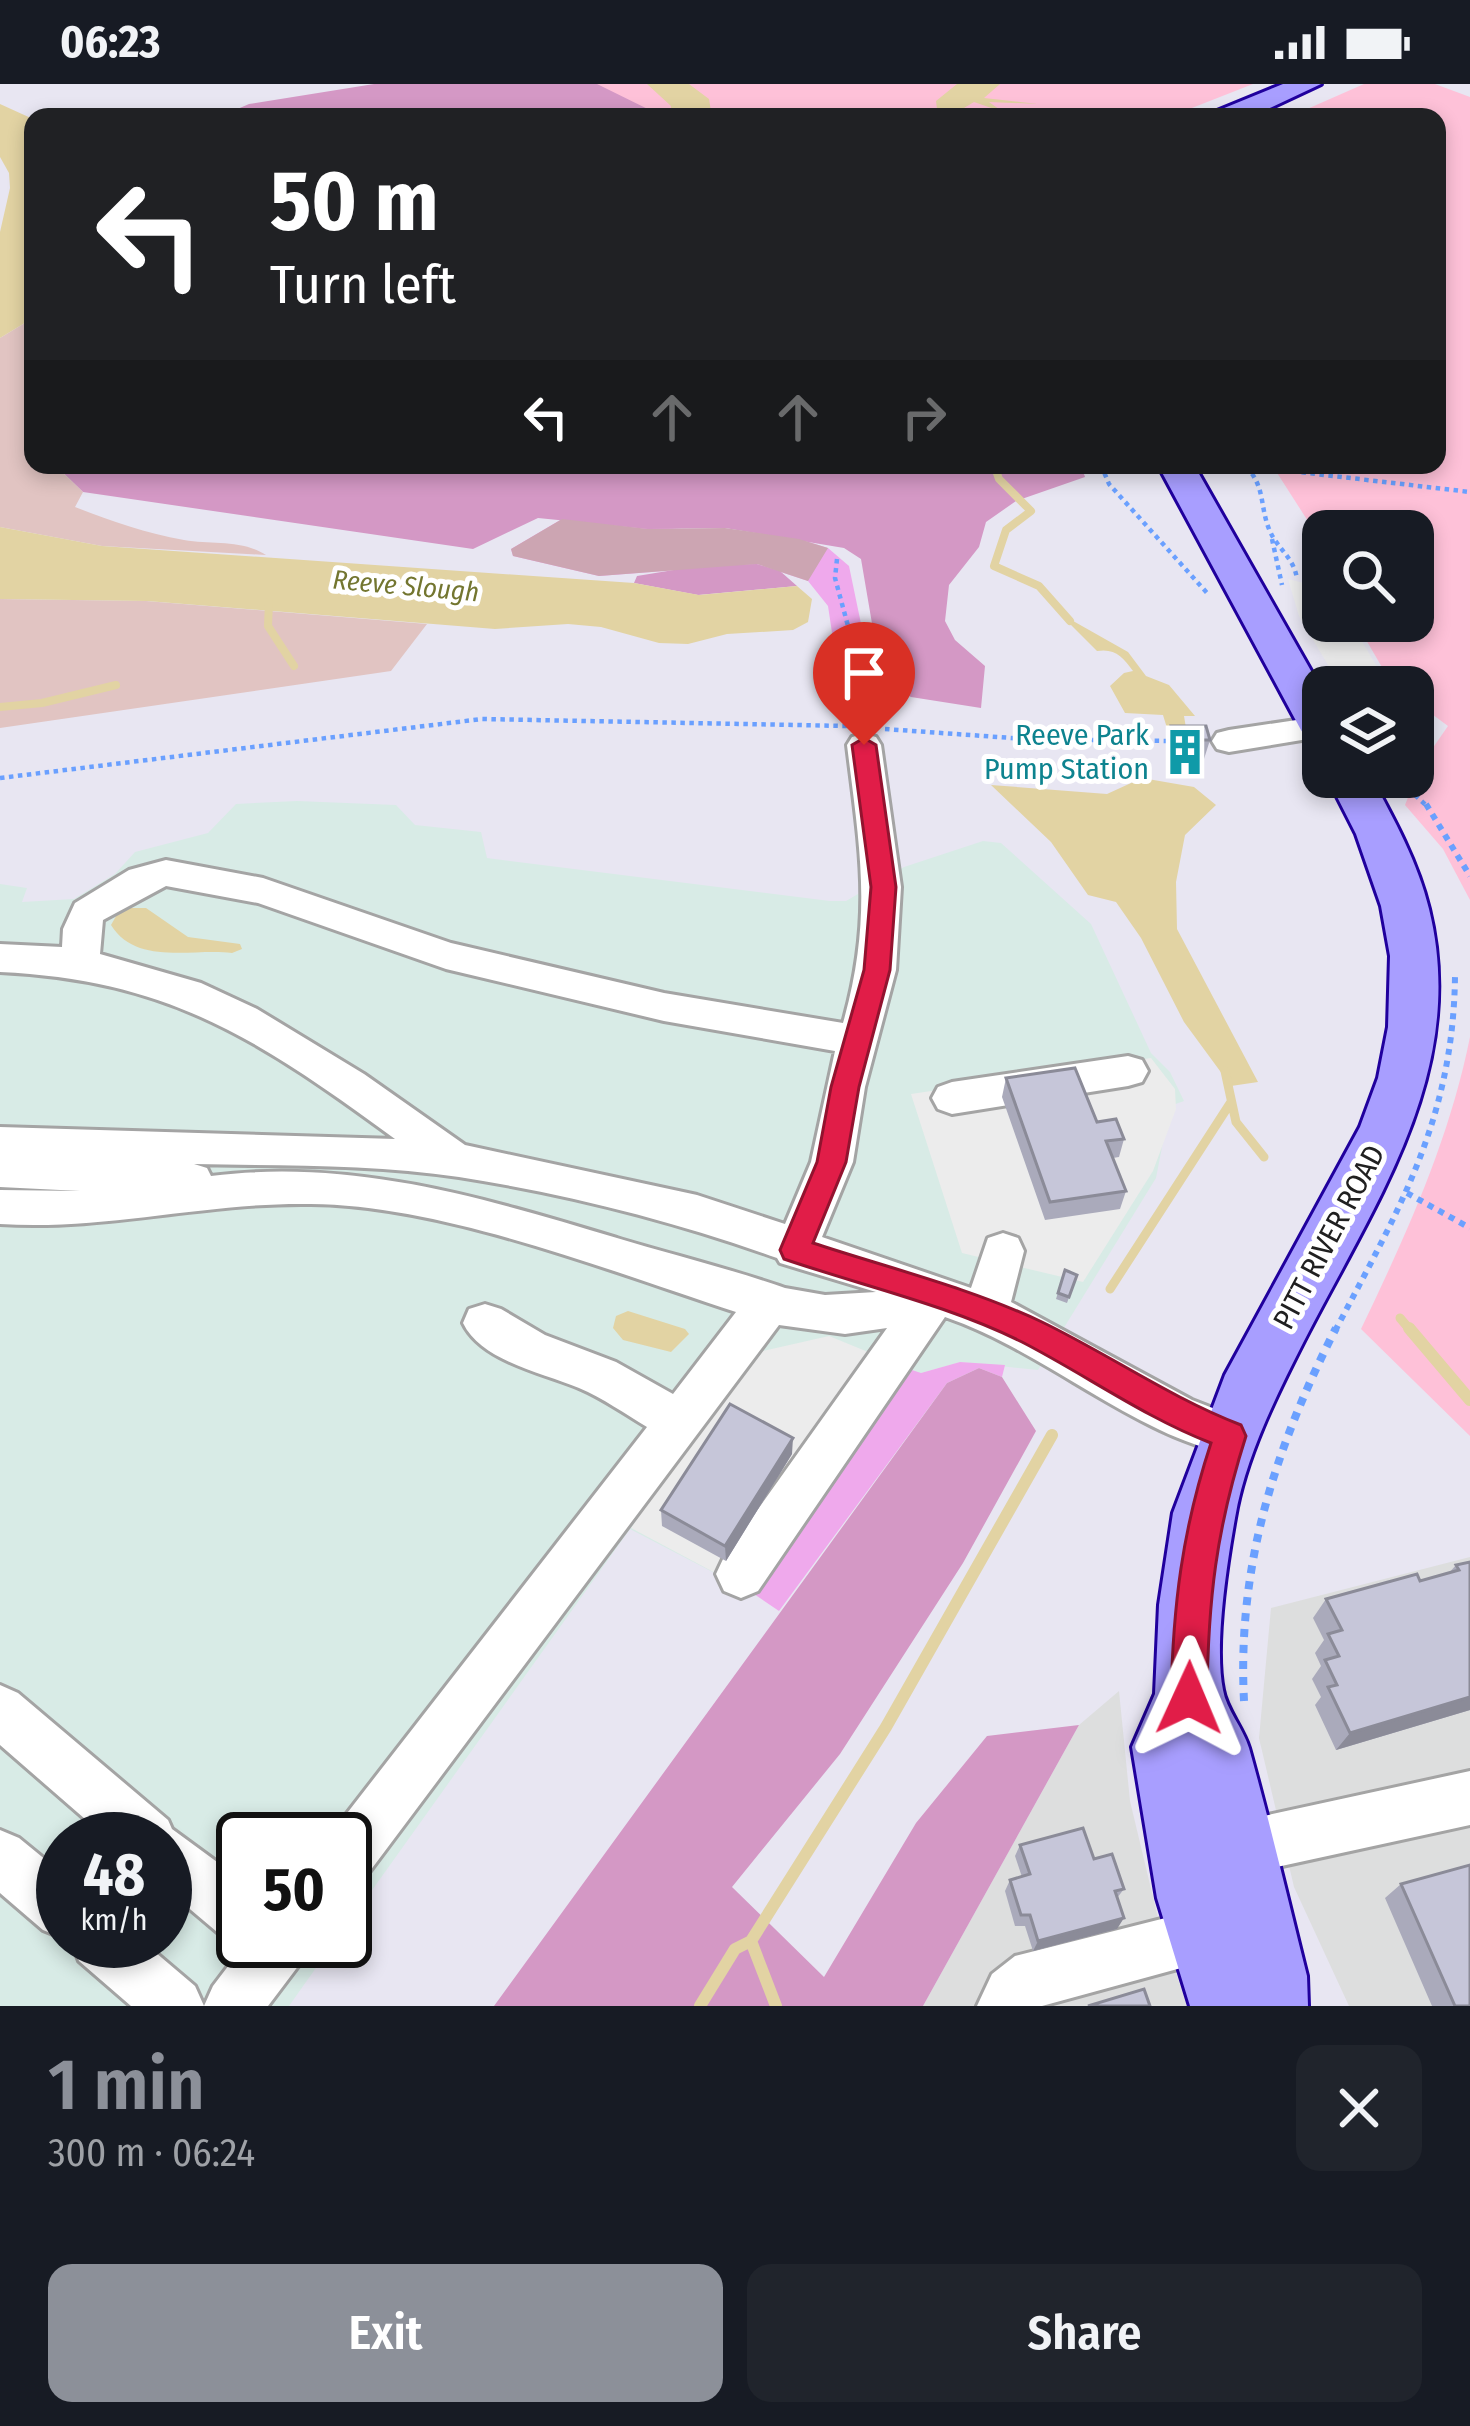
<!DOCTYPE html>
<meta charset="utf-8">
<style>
body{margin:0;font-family:"Fira Sans Condensed",sans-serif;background:#20242c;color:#f1f3f6;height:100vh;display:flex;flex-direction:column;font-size:45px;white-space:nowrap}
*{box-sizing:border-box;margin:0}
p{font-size:39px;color:#9ea1a6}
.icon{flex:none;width:66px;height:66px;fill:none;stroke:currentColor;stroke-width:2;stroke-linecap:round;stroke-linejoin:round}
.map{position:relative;height:1922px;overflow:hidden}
.side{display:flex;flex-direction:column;background:#171b24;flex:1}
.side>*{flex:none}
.top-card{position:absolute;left:24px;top:24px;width:1422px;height:366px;border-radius:24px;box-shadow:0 6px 18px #0003;background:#202124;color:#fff;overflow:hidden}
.controls{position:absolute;left:1302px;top:426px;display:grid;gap:24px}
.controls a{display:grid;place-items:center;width:132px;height:132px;border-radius:24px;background:#171b24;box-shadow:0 6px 18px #0003;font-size:60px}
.speed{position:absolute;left:36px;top:1728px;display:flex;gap:24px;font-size:60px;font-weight:700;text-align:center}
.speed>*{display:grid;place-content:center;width:156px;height:156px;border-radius:50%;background:#171b24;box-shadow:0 6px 18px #0003;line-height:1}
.speed small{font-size:30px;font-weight:400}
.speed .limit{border:6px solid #111;border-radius:18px;background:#fff;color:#111}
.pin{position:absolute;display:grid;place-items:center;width:102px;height:102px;color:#fff;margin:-123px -51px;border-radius:50% 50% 50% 0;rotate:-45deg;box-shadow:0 0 12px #0007}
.pin .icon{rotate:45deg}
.me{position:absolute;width:132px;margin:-66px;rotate:1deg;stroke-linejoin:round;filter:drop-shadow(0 0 9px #0008)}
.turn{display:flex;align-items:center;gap:42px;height:252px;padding:0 48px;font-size:54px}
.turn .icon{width:156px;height:156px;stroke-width:2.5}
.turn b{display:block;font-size:84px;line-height:102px}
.lanes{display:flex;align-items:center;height:114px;padding:0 48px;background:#0003;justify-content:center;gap:60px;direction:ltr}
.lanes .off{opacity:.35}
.round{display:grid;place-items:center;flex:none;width:126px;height:126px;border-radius:24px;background:#20242c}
.headline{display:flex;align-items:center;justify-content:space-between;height:204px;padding:0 48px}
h1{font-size:72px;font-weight:600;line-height:90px;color:#8c9099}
.primary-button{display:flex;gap:24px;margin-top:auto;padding:24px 48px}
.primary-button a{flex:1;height:138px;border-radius:24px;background:#8c9099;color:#fff;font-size:48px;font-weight:600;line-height:138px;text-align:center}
.primary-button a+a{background:#20242c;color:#f1f3f6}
.status{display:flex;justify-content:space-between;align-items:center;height:84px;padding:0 60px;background:#171b24;direction:ltr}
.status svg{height:33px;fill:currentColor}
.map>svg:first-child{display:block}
.residential{fill:#dddede}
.industrial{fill:#d8ebe6;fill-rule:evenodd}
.grass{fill:#efa9ec}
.forest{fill:#d498c5}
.wetland{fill:#e1c4c2}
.cemetery{fill:#cca5b2}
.park{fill:#fec1d8}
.parking{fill:#ececec}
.water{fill:#e2d3a3}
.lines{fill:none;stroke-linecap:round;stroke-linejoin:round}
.stream-far2{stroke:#e2d3a3;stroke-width:8}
.stream-far1{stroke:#e2d3a3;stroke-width:9}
.stream{stroke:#e2d3a3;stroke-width:12}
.minor-casing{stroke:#a4a4a4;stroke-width:6}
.major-casing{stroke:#20009d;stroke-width:6}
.path-far2{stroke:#6aa0ff;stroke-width:4.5;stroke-dasharray:4.5 4.5;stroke-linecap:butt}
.path-far1{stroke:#6aa0ff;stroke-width:6;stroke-dasharray:6 6;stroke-linecap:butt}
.path{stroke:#6aa0ff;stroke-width:8;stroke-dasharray:8 8;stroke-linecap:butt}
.minor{fill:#fff;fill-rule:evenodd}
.major{fill:#a89eff;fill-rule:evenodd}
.wall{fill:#aab}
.shaded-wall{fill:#8b8b98}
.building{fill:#c6c6d9;stroke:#8b8b98;stroke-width:3}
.route{fill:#e11d48;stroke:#92132f;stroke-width:3}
.labels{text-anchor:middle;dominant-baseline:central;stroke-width:10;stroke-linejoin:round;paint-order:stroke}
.far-water-label{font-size:27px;font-style:italic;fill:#737630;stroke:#fff}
.culture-label{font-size:30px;fill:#0d838f;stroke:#fff;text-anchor:end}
.street-label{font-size:30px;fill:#202020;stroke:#fff}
</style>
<div class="status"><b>06:23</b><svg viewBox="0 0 49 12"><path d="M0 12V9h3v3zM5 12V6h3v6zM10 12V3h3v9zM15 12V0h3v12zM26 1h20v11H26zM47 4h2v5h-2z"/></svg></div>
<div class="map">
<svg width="1470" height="1922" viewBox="0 0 1470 1922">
<rect width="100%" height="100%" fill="#e8e6f2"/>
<path class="residential" d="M1470 1473V1922H1349L1294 1803 1259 1654 1271 1524Z
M1119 1607 1130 1717 1158 1834 1187 1922H923L1079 1641Z"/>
<path class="industrial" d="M297 717 396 721 415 741 481 748 487 774 830 817H846L904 783 983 757 1001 759 1091 840 1151 969 1170 988 1184 1017 1170 1022 1156 1094 1038 1286 961 1278 921 1289 751 1508 630 1445 345 1844V1755H243V1857H335L289 1922H0V800L27 804 22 818 74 815 115 790 135 768 208 749 236 720ZM63 1755H165V1857H63Z"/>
<path class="grass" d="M562 435 799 455 828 464 849 482 870 583V634L845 635 828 522 808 497 757 480 599 492 513 472 511 465Z
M960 1278 1005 1281 1002 1293 979 1284 947 1299 779 1527 751 1508 912 1286 921 1289Z"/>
<path class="forest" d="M374 0H647L671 33H219L249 20Z
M55 381H1081L1085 393 1016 417 986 438 979 463 949 501 945 537 955 556 985 582 981 624 911 613 882 598 861 475 844 464 725 444 648 445 538 434 473 465 83 408Z
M757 480 780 487 797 502 698 511 634 499 637 492 704 481Z
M979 1284 1002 1293 1036 1347 963 1479 840 1670 732 1803 824 1893 916 1739 987 1652 1079 1641 923 1922H494L947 1299Z"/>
<path class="wetland" d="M33 234V381H55L83 408 75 423C111 437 145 449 184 456 212 461 241 455 266 471L102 462 0 443V254Z
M0 515 146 517 427 540 391 587 0 644Z"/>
<path class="cemetery" d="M562 435 648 445 725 444 799 455 828 464 808 497 757 480 599 492 513 472 511 465Z"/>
<path class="park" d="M597 0H1253L1169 33H664Z
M1364 0H1435L1470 13V816L1443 765 1405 721 1421 681 1448 642 1413 616V603L1393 602 1355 537H1413V447H1323V471L1313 445 1272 381H1437V33H1289Z
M1470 953V1352L1361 1245C1407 1149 1449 1057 1470 953Z"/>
<path class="parking" d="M1288 495 1323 504V537H1350L1389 603H1341L1299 532Z
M1151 974 1175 1005 1176 1025 1153 1087 1083 1198 962 1169 911 1010Z
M829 1252 912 1286 751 1508 631 1444 675 1378 763 1267Z"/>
<path class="water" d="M647 0H689L709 15 712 33H671V22Z
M957 0H1000L984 14 1038 20 989 18 1003 28 974 18 964 24 966 33H930L937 25 936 17Z
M0 20 33 35V234L0 254V148L10 104 9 89 0 73Z
M0 443 102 462 634 499 699 511 797 502 812 515 808 538 793 546 727 550 688 560 659 559 601 543 568 540 495 545 147 517 0 515Z
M1059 529 1128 568 1146 592 1169 601 1195 632H1184L1186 644H1167L1163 631 1125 629 1110 602 1124 589 1133 587C1123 573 1115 564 1097 567Z
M1142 694 1194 703 1216 721 1185 751 1176 798 1177 845 1258 998 1231 1002 1184 938 1141 854 1116 818 1088 811 1051 758 991 701 1107 710Z
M130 824H146L188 853 240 860 242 865 232 869C193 864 136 882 111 841L119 827Z
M628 1227 685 1245 689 1250 671 1268 623 1256 613 1244 616 1232Z"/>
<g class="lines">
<path class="stream-far2" d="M994 381 999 395 1031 427 1006 446 994 482 1039 502 1070 537
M269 518 268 542 294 582
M0 623 42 619 116 601"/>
<path class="stream-far1" d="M1225 987 1236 1038 1264 1073
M1110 1205 1231 1018
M1400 1234 1411 1247"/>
<path class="stream" d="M1409 1244 1470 1316
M700 1922 735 1865 751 1857
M776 1922 751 1857 886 1643 1052 1351"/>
<defs>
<path id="minor" d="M1323 632 1320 653 1229 668 1217 665 1212 657 1217 649 1229 646Z
M864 650 876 653 881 661 901 803 896 886 865 1003 853 1078 822 1153 971 1204 988 1154 1003 1149 1018 1154 1024 1167 1011 1218 1192 1316 1246 1337 1253 1352 1246 1367 1230 1373C1207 1364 1182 1357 1160 1346 1086 1311 1023 1260 945 1233L758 1507 741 1514 724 1507 716 1490 724 1473 887 1244 845 1250 779 1241 364 1795 345 1803V1755H327L647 1343C625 1330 603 1314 579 1304 543 1289 481 1277 463 1239L469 1225 485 1220 501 1225 545 1251 616 1278 673 1310 736 1228C610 1187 443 1121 311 1120 206 1118 105 1147 0 1140V1106L80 1107 0 1103V1043L395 1055C261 957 171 896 0 888V860L62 863 63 845 75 819 129 786 166 776 263 794 451 859 664 909 843 939C873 833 860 767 847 661L852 653ZM166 802 258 819 446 885 664 937 835 967 811 1078 785 1140 697 1111 465 1061 364 990 257 925 201 899 100 870 103 836ZM194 1080C281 1082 372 1080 459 1093 567 1110 674 1137 777 1174L780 1179 876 1208 825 1211 785 1204C731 1185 673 1171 617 1154 484 1114 352 1074 211 1092L207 1084Z
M1128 972 1142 976 1148 987 1142 998 1128 1002 952 1030 938 1025 932 1014 938 1003 952 998Z
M0 1601 18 1609 168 1736 172 1745 243 1797V1857H310L302 1877 268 1922H204L213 1902 245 1860 223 1853 165 1804V1755H108L0 1661Z
M1470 1687V1741L1236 1792 1217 1784 1209 1765 1217 1746 1236 1738Z
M0 1746 19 1754 63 1790V1854L43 1846 0 1809Z
M1205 1824 1225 1832 1233 1852 1225 1872 1042 1922H977L992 1890 1015 1872Z
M71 1857H142L195 1902 204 1922H131L79 1877Z"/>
<path id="major" d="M1283 0H1321L1251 33H1213L1217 27Z
M1158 381H1194L1323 608V660L1308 656 1301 646Z
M1327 693H1371C1394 735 1418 779 1429 825 1469 987 1374 1120 1304 1257 1276 1312 1245 1374 1235 1434 1227 1479 1214 1562 1223 1606 1226 1625 1243 1644 1249 1664 1270 1739 1288 1816 1307 1892L1308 1922H1190L1157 1814 1132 1663 1155 1610 1159 1521 1173 1429 1225 1291 1360 1043 1378 994 1388 943 1390 872 1381 822 1356 750Z"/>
</defs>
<use href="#minor" class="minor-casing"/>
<use href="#major" class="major-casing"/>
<path class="path-far2" d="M1062 381 1100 384
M1101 381 1109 400 1208 510
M1239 381 1470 408
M1246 383C1265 401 1260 423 1269 445 1277 465 1294 473 1297 495
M1272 455 1282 501
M837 475 835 494 848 542 858 639
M885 645 1026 655 1171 657
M1395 693 1428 723
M0 694 482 635 848 642"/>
<path class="path-far1" d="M1426 720 1470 792
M1407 1109 1470 1144
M1335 1247C1399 1125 1453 1036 1455 893"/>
<path class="path" d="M1244 1617C1237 1482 1275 1364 1336 1244"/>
<use href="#minor" class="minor"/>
<use href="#major" class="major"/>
</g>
<path class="wall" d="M1171 642 1210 656 1204 675H1169L1166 661Z
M1006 994 1097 1038 1124 1055 1119 1073 1113 1074 1126 1107 1120 1125 1045 1136 1002 1013Z
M1065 1186 1077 1191 1067 1219 1056 1215Z
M792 1370 726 1477 662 1442 661 1426Z
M1470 1478V1626L1336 1666 1315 1621 1321 1613 1312 1595 1321 1582 1315 1569 1324 1556 1313 1534 1326 1515 1420 1497 1449 1489 1456 1481Z
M1020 1761 1094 1775 1124 1805 1117 1814V1845L1033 1867 1025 1842H1015L1005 1807 1010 1796 1022 1793 1015 1772Z
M1401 1800 1470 1922H1432L1385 1814Z"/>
<path class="shaded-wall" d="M793 1354 792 1370 726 1477 725 1462Z
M1470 1613V1626L1336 1666 1350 1649Z
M1124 1834 1117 1845 1033 1867 1038 1857Z"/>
<path class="building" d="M1171 642H1206L1210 656H1174Z
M1075 984 1097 1038 1116 1035 1124 1055 1106 1057 1126 1107 1050 1118 1006 994Z
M1065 1186 1077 1191 1069 1213 1058 1209Z
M730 1320 793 1354 725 1462 661 1426Z
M1470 1478V1613L1350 1649 1328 1603 1337 1601 1325 1576 1339 1572 1328 1550 1342 1546 1326 1515 1417 1490 1420 1497 1459 1486 1456 1481Z
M1083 1744 1094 1775 1112 1770 1124 1805 1115 1807 1124 1834 1038 1857 1030 1831H1021L1010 1796 1030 1790 1020 1761Z
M1470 1781V1922H1455L1401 1800Z
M1144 1905 1150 1922H1088Z"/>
<path class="route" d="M864 654 876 661 896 803 890 886 859 1003 846 1078 813 1159C889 1184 970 1204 1042 1238 1110 1271 1171 1314 1241 1341L1246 1352C1216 1446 1208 1516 1207 1614L1202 1627 1189 1632 1176 1627 1171 1614C1173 1522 1182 1447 1211 1359 1144 1333 1086 1291 1022 1258 948 1221 863 1202 784 1175L780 1166 817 1078 831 1003 864 886 871 803 852 661Z"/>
<defs>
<symbol id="building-bare" viewBox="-9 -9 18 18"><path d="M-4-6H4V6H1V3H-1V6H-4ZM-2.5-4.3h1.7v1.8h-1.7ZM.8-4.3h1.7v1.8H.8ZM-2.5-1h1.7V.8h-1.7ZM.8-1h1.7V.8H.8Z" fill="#0f9aa8" stroke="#fff" stroke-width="2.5" paint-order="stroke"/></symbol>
</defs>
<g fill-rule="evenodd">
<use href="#building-bare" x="1152" y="635" width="66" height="66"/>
</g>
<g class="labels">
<g class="far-water-label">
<text transform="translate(406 502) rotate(5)">Reeve Slough</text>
</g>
<g class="culture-label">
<text x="1149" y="651">Reeve Park<tspan x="1149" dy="34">Pump Station</tspan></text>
</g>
<g class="street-label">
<text transform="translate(1329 1153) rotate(-62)">PITT RIVER ROAD</text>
</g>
</g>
</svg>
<div class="controls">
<a><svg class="icon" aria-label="search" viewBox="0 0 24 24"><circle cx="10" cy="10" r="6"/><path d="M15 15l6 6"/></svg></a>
<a><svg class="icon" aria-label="layers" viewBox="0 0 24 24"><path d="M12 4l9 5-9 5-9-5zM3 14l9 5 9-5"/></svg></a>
</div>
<div class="speed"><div>48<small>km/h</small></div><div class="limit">50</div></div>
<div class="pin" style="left:864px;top:661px;background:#d93025"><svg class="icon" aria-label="arrive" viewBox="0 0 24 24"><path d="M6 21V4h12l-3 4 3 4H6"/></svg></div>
<svg class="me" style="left:1189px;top:1614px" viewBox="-20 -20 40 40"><path d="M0-17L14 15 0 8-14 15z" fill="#e11d48" stroke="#fff" stroke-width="4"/></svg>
<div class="top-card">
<div class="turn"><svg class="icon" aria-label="left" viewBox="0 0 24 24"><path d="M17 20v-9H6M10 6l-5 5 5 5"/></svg><div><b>50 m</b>Turn left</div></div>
<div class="lanes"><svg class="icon" aria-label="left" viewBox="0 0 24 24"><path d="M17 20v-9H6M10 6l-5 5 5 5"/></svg><svg class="icon off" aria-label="ahead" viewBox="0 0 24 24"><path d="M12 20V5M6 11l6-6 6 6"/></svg><svg class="icon off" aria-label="ahead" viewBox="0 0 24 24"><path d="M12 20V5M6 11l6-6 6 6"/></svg><svg class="icon off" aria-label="right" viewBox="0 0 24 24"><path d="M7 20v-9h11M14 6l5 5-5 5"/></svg></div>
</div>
</div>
<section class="side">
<div class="headline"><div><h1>1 min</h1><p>300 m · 06:24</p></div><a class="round"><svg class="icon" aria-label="close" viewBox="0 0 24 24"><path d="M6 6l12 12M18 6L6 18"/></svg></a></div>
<div class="primary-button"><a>Exit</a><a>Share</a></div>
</section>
